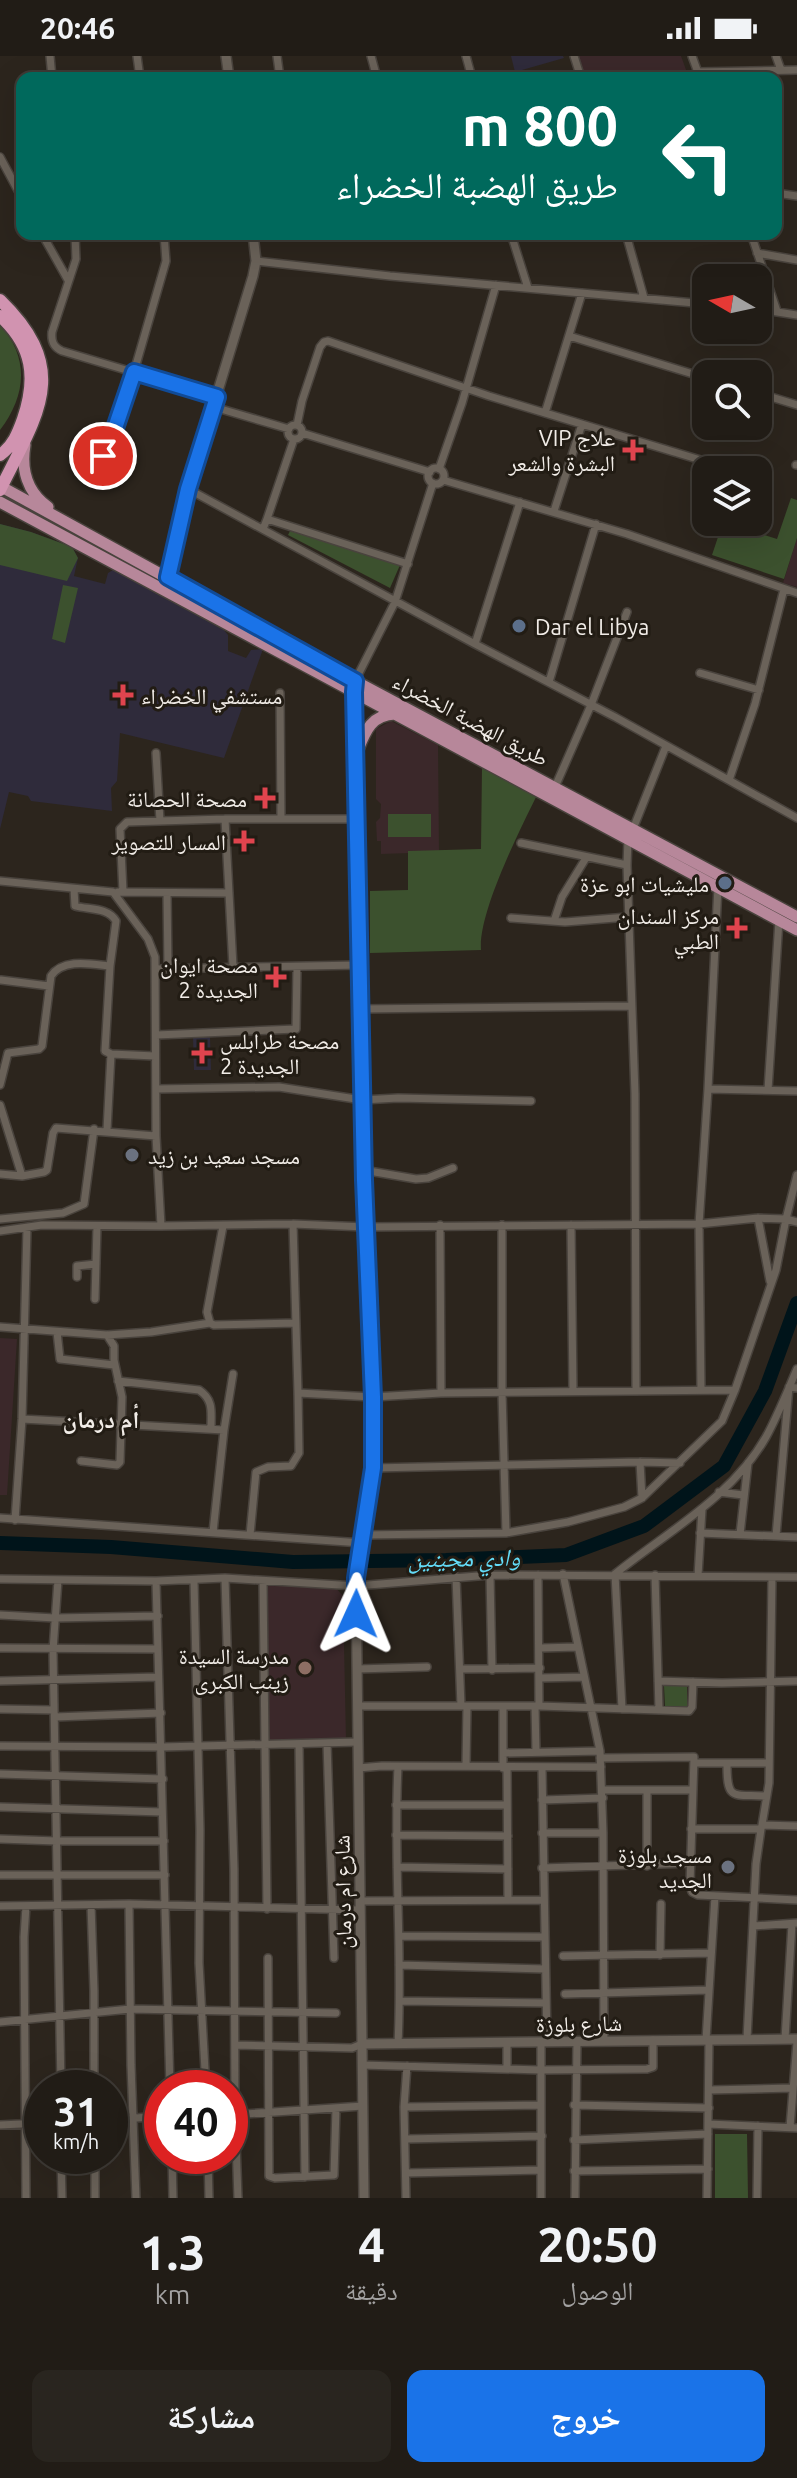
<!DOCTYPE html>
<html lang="ar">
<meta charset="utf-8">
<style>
body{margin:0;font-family:Ubuntu,"Noto Naskh Arabic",sans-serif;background:#29251f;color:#f1f3f6;direction:rtl;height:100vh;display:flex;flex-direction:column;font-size:30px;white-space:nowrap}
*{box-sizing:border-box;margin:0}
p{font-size:26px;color:#a2a1a1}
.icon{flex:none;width:44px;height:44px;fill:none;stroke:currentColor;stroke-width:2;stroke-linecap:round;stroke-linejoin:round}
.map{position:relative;height:2142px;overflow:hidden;direction:ltr}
.side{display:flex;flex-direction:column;background:#211c16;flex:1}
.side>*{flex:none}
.hud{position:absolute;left:16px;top:16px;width:766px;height:168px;border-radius:16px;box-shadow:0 8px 32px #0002,0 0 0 2px #3e3a35;direction:rtl;background:#00695c;color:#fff;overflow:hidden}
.needle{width:52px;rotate:279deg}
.controls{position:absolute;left:692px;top:208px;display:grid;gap:16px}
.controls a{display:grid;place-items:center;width:80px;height:80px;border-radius:16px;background:#211c16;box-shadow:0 8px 32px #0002,0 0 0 2px #3e3a35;font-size:40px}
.speed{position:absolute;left:24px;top:2014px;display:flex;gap:16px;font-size:40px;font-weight:700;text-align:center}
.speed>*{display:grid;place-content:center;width:104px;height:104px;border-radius:50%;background:#211c16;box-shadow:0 8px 32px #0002,0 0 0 2px #3e3a35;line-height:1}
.speed small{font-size:20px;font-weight:400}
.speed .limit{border:12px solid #d22;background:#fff;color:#111}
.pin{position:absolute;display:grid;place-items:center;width:68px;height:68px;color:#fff;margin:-34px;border:4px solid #fff;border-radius:50%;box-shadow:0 2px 8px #0007}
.me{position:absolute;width:88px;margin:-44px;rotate:1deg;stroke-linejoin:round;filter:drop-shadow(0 0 6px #0008)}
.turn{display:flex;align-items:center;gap:28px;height:168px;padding:0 32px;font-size:36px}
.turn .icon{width:104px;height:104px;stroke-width:2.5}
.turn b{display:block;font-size:56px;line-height:68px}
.eta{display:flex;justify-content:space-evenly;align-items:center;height:136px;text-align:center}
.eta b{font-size:48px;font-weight:700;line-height:56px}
.cta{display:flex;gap:16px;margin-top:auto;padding:16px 32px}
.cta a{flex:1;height:92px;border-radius:16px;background:#1a73e8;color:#fff;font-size:32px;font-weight:700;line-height:92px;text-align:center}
.cta a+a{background:#29251f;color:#f1f3f6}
.status{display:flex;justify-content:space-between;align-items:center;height:56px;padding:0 40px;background:#211c16;direction:ltr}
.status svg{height:22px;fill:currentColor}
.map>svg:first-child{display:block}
.education{fill:#3b282a}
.medical{fill:#2f2b3b}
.green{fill:#3c512e}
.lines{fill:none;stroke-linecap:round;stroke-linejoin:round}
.river{stroke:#00141a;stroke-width:14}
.minor-casing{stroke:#49433d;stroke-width:10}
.tertiary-casing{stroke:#49433d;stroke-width:12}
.primary-casing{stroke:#49433d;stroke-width:14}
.trunk-casing{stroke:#49433d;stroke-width:15}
.minor{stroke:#6a6259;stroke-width:7}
.tertiary{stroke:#6a6259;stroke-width:9}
.primary{stroke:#b7879a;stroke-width:11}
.trunk{stroke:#d193b0;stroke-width:12}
.route-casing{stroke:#114b97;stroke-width:20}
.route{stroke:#1a73e8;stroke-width:14}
.health-dot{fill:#e0444e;stroke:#221c14;stroke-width:3}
.service-dot{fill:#5c6f8a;stroke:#221c14;stroke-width:3}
.worship-dot{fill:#6b7280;stroke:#221c14;stroke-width:3}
.education-dot{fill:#8d6e63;stroke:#221c14;stroke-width:3}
.labels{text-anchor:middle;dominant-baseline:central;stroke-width:6;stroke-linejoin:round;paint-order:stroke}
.poi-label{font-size:22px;fill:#f1ece7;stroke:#221c14;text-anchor:end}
.street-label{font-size:22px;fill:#f1ece7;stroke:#221c14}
.neighbourhood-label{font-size:24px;font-weight:bold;fill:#f1ece7;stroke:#221c14}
.water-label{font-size:24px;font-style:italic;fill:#63dcf8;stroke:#221c14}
</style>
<div class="status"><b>20:46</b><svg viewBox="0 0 49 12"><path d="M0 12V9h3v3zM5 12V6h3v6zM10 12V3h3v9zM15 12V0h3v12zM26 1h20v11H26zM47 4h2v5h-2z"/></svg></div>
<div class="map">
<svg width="797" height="2142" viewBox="0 0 797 2142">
<rect width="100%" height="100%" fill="#2c251d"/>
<path class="education" d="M578 0H681L689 22H584Z
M797 482V531L783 527Z
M391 665 438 689 439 796 381 798V785H377L376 766 380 762 381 748 376 743V673Z
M0 1282 17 1283 7 1439H0Z
M261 1529 334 1530 343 1540 346 1684 269 1686Z"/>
<path class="medical" d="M511 0H563L564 2 515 16Z
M0 468 31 476 72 491 78 502 74 520 105 528 108 517 113 514 224 574 228 579V595L246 602 251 594 263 593 224 702 120 677 117 725 111 732 112 755 31 745 28 740 9 736 0 773Z
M193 981H210L211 1014H194Z"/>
<path class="green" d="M0 269C30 302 26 340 0 374Z
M791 442 797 444V482L784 523 712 499 723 466 777 483Z
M0 468 31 476 72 491 78 502 67 525 0 509Z
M290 475 400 509 390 532 288 479Z
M63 529 78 532 65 587 52 583Z
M482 711 536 741C519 776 478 857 481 894L370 897V835L408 834V795L481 793Z
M388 758H431V781H388Z
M664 1630H687V1651L665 1650Z
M715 2078H747L748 2142H715Z"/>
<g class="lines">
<path class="river" d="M0 1487 111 1491 293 1506 446 1504 566 1499 644 1470 724 1410 765 1335 797 1247"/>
<defs>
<path id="minor" d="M50 0 52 22
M137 0 140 22
M277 0 280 22
M371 0 377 22
M466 0 472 22
M574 0 581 22
M692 0 700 22
M776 0 781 14
M698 16 797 14
M0 101 22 142
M776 137 797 140
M42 178 68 224
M75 178 76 203 52 276C51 285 53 291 62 295L217 341
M511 178 528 232
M626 178 644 242
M751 178 777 255
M757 197 797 204
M256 205 390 220 706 248
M758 253 797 259
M569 280 706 322
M758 337 797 349
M214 351 289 373
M545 357 582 237
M288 376a7 7 0 1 1 14 0a7 7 0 1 1-14 0Z
M297 369 302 345 320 291 324 286 328 285 489 340 727 412
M302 377 430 416
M103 400 111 384 127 340 166 205 164 178
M796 409H797
M428 420a8 8 0 1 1 16 0a8 8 0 1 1-16 0Z
M439 413 462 347 496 229
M443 424 627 478 797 537
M188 433 475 588 520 446
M554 455 582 368
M267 463 294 383
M263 473 267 463 408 508
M475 588 615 661 797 762
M700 617 759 634
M355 625 395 546 433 427
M549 626 596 468
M280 637 281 763
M156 697 160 765
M729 724 755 648 784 533
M555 731 591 649 627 556
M225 763 233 911
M633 773 666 690
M521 787 627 809 635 1038 636 1335
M627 809 628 783
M0 825 113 836 148 883 155 901 156 1080 161 1170 42 1169 0 1175
M74 833 75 850C89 854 108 851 116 865L110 910 105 995 111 998 155 1000
M118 836 228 837
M123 836 120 773 127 766 225 763H356
M167 837 168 912
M511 862 565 866 628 861
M554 865 562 841 586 802
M155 913 359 909
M1 924 49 930
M360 953 630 950
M156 979 296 973 297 911
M0 1029 8 997 39 993 42 990 51 920C63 902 91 908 110 910
M156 1033 279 1031 362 1044 398 1042 531 1045
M708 1033 797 1035
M768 1034 779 864
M0 1049 22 1120
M107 1074 111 998
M363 1114 416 1123 428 1122 453 1112
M0 1118 22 1120 44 1116 47 1114 53 1077 56 1072 156 1080
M797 1119 786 1163 797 1166
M758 1162 770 1225
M0 1163 63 1157 84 1148 94 1073
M293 1168 298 1337
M440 1169 441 1337
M502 1169V1336L506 1477
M571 1169 573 1335
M161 1170 293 1168 366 1171 699 1168 758 1162 786 1163 776 1214 735 1334 722 1365 642 1442 624 1451 568 1466 506 1477 363 1479
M223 1170 207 1256 210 1267 214 1269 296 1267
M77 1221V1210L96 1208
M95 1243 97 1170
M0 1271 107 1279 151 1276 210 1267
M57 1276 60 1303 114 1309
M118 1325 199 1334C214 1344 211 1356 211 1372
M701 1334 699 1168 708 1033 718 830
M22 1363 224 1374 213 1476
M224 1374 233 1318
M81 1405 117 1409 120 1406 122 1341 114 1304V1290L107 1279
M640 1406 642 1442
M373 1412 640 1406 680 1407
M719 1436 743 1439
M0 1462 362 1487
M15 1464 22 1363 27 1172
M700 1477 797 1481
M740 1478 748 1407
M250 1479 256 1416 268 1411 291 1410 299 1397 298 1337 373 1341 441 1337 735 1334
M776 1480 789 1331 797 1332
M563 1518 600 1695 603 1777 604 1985
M615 1518C667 1476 732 1441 766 1381 778 1359 787 1336 797 1313
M615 1518 622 1653
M490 1519 492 1614
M538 1519 539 1650
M655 1519 659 1654
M698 1520 702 1453
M456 1521 461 1650
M225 1522 234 1813 235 2059 238 2142
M0 1523 156 1525 225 1522 356 1530 490 1519 797 1521
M58 1524 53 1594 61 2032
M156 1525 170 2032
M194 1525 200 1774 199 1907 206 2032
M263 1525 267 1853
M0 1559 55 1562 158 1560
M0 1592 158 1593
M540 1592 577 1591
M357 1613 427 1611
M460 1613 540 1612
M540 1622 584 1621
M0 1625 158 1621
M658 1625 722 1627 797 1625
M358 1650H539L689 1655 692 1651 693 1626
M503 1650V1712
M535 1650 536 1696
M0 1653 54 1654
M55 1661 161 1657
M327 1687 334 1902
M299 1688 305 2121
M0 1690 162 1691 358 1686
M503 1697 600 1695
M600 1702 694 1701 690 1829 692 1836 698 1839 797 1844
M695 1707H769
M727 1708C727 1746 733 1738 766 1740
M466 1710 467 1650
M358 1712 382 1710 601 1711
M507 1712 508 1844
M542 1712 547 1986
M0 1718 163 1723
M603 1734H693
M542 1744 603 1742
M396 1749H507
M0 1751 162 1756
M762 1769 769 1727 772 1521
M691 1773H761L762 1769 797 1770
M542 1777H603
M396 1779 508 1780
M0 1783 57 1785H164
M647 1810V1734
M397 1811 508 1813
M542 1812 690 1807
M0 1819H165
M360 1845 543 1844
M129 1848 131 2009 136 2142
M91 1849 94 1935V2032
M0 1850 129 1848 359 1854
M754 1870 797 1867
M399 1880 545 1881
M660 1899 661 1848
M563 1900 710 1897
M268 1902 269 2120 275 2122 334 2119 336 2052
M399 1909 545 1913
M565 1938 708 1934
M400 1945 546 1947
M0 1966 130 1953 336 1957
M747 1983 756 1808 761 1773
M785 1983 792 1868
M706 1984 715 1840
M541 1986V2142
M398 1987C403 1895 393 1803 398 1711
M235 1989 352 1992 362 1988
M362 2009 540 2014 647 2013 653 2011V1984
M507 2013V1986
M709 2034 793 2032
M574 2049 709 2052
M404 2051 541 2049
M230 2059 363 2050
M110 2064 162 2060
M708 2068 797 2072
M0 2069 42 2067
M790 2071 797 1986
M406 2083 542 2080
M574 2084 708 2078
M61 2100 62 2142
M95 2100V2142
M172 2100 173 2142
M208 2100 209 2142
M574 2115 708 2113
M406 2117 541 2114
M26 2142 24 1881 26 1850
M406 2142 404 2051 407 2010
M575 2142 577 1985
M707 2142 709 1984
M757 2142 758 2070"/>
<path id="tertiary" d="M226 0 229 22
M168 521 188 433 253 220 256 205 253 178
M354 631 364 1124 373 1341V1412L356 1530 364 2142
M362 1988 797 1983"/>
<path id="primary" d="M25 389C21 413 27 436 48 451
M0 430 355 625 797 861
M0 446 797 874
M355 701C364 680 368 659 395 658"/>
<path id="trunk" d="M0 244C72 314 38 357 0 434
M0 260C33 290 37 322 23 363 18 377 13 390 0 399"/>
</defs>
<use href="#minor" class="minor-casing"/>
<use href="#tertiary" class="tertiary-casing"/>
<use href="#primary" class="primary-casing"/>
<use href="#trunk" class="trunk-casing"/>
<use href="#minor" class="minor"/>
<use href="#tertiary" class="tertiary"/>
<use href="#primary" class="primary"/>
<use href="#trunk" class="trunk"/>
</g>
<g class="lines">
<defs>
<path id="route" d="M103 400 111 384 134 316 217 341 188 433 168 521 355 625 354 636 364 1124 373 1341V1412L356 1522V1558"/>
</defs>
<use href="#route" class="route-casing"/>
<use href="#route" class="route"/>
</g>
<g class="health-dot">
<path d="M629 382h8v8h8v8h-8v8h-8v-8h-8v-8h8z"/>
<path d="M119 627h8v8h8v8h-8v8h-8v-8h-8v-8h8z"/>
<path d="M261 730h8v8h8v8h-8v8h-8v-8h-8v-8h8z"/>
<path d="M240 773h8v8h8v8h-8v8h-8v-8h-8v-8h8z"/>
<path d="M733 860h8v8h8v8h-8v8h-8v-8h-8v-8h8z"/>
<path d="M272 909h8v8h8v8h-8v8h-8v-8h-8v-8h8z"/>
<path d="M198 985h8v8h8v8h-8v8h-8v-8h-8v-8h8z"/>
</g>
<g class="service-dot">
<circle cx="519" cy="570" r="8"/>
<circle cx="725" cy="827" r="8"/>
</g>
<g class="worship-dot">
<circle cx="132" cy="1099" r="8"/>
<circle cx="728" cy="1811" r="8"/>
</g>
<circle class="education-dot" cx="305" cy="1612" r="8"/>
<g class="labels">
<g class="poi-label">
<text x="615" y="381">VIP علاج<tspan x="615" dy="25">البشرة والشعر</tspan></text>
<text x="535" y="570" text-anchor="start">Dar el Libya</text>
<text x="141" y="639" text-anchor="start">مستشفي الخضراء</text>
<text x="247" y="742">مصحة الحصانة</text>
<text x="226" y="785">المسار للتصوير</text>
<text x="709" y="827">مليشيات ابو عزة</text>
<text x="719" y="859">مركز السندان<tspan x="719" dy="25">الطبي</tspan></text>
<text x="258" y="908">مصحة ايوان<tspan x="258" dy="25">الجديدة 2</tspan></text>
<text x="220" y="984" text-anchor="start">مصحة طرابلس<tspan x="220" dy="25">الجديدة 2</tspan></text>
<text x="148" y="1099" text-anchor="start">مسجد سعيد بن زيد</text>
<text x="289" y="1599">مدرسة السيدة<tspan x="289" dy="25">زينب الكبرى</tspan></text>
<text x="712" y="1798">مسجد بلوزة<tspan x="712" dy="25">الجديد</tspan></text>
</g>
<g class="street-label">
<text transform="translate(471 663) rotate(28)">طريق الهضبة الخضراء</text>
<text transform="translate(342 1836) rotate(-91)">شارع ام درمان</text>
<text transform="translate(579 1967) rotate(-1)">شارع بلوزة</text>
</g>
<g class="neighbourhood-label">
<text x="101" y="1363">أم درمان</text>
</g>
<g class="water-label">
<text transform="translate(464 1502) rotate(-1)">وادي مجينين</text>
</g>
</g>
</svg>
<div class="controls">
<a><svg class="needle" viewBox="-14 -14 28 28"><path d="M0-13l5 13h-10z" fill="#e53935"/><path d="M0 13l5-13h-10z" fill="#a2a1a1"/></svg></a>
<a><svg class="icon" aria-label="search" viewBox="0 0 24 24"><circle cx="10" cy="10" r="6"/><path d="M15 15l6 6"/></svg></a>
<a><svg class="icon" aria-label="layers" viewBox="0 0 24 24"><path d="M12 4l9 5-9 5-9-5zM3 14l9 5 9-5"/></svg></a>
</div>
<div class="speed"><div>31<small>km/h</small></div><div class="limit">40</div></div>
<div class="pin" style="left:103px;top:400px;background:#d93025"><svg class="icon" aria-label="arrive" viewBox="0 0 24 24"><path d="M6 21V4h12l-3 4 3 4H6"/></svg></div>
<svg class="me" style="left:356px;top:1558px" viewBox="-20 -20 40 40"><path d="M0-17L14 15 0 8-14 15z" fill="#1a73e8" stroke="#fff" stroke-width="4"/></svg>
<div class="hud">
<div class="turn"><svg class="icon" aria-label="left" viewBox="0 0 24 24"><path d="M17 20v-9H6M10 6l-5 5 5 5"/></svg><div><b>800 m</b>طريق الهضبة الخضراء</div></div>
</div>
</div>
<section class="side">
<div class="eta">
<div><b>20:50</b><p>الوصول</p></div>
<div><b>4</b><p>دقيقة</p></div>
<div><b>1.3</b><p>km</p></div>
</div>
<div class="cta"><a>خروج</a><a>مشاركة</a></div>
</section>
